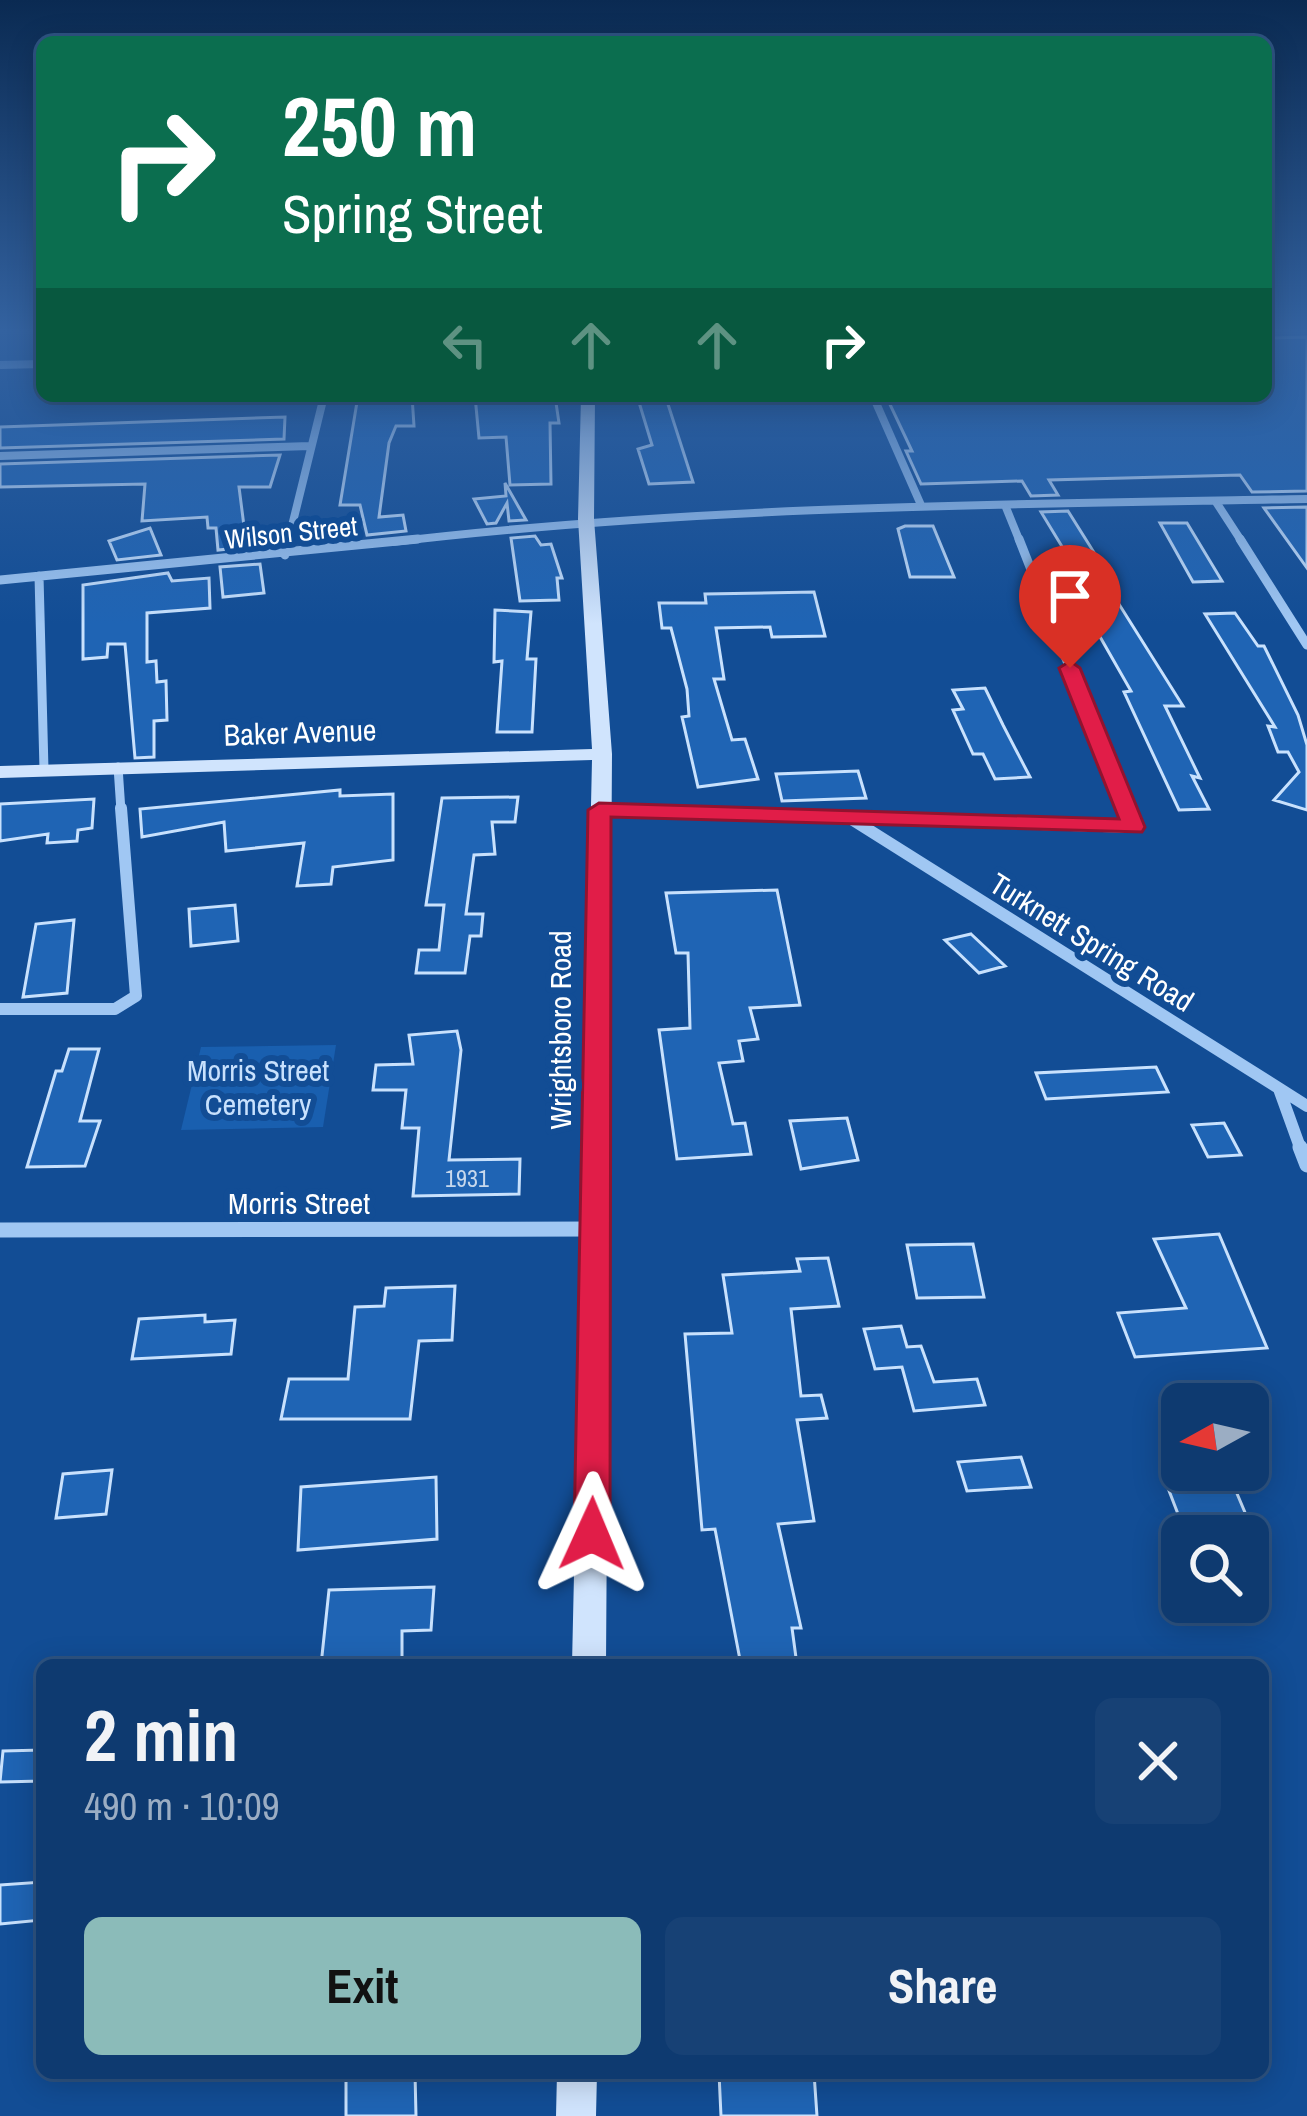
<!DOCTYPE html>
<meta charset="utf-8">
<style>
body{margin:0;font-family:"Archivo Narrow",sans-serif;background:#174175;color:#f1f3f6;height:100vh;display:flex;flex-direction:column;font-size:45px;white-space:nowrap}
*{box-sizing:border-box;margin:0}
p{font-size:39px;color:#9badc3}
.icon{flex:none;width:66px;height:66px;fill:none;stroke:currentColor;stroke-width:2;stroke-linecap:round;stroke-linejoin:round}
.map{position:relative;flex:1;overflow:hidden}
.details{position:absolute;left:36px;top:1659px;width:1233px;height:420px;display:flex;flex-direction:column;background:#0e3a70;border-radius:18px;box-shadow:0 6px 30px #0003,0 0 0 3px #2e5483}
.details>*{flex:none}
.banner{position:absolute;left:36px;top:36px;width:1236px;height:366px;border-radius:18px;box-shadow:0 6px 30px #0003,0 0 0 3px #2e5483;background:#0b6e4f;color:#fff;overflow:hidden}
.needle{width:78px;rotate:262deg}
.controls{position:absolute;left:1161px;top:1383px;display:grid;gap:24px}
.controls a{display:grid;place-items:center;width:108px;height:108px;border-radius:18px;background:#0e3a70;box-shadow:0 6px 30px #0003,0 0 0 3px #2e5483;font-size:60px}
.pin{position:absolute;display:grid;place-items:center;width:102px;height:102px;color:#fff;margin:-123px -51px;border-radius:50% 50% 50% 0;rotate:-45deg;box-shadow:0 0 12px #0007}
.pin .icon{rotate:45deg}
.me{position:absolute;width:132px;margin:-66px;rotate:1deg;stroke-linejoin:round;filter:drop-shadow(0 0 9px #0008)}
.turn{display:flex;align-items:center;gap:42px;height:252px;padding:0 48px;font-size:54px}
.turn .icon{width:156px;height:156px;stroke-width:2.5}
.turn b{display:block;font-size:84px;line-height:102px}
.lanes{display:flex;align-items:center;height:114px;padding:0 48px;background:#0003;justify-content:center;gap:60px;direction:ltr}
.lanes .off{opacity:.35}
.round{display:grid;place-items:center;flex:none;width:126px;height:126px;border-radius:18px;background:#174175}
.summary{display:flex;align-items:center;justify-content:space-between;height:204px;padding:0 48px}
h1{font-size:72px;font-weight:700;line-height:90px}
.action{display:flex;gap:24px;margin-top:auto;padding:24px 48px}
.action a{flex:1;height:138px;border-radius:18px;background:#8bbbb9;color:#111;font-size:48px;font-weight:700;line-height:138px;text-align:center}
.action a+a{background:#174175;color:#f1f3f6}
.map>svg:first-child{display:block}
.green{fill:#195faf}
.building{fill:#1f64b4;stroke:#c8e1fd;stroke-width:3}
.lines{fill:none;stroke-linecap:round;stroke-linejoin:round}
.street-far3{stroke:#a0c7f3;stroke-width:8}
.street-far2{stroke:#a0c7f3;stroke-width:9}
.street-far1{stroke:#a0c7f3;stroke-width:12}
.street{stroke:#a0c7f3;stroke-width:15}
.secondary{fill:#d0e4fd;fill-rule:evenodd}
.route{fill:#e11d48;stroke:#92132f;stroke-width:3}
.labels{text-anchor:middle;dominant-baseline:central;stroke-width:12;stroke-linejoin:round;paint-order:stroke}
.number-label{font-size:24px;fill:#c7d8ec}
.far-street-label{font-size:27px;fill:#fff;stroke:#124d95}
.street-label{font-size:30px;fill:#fff;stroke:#124d95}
.park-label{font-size:30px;fill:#c8e1fd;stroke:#124d95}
</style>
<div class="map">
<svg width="1307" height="2116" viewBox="0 0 1307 2116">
<rect width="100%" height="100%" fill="#124d95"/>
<path class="green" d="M336 1045 323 1127 181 1130 201 1047Z"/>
<path class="building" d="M1307 337V491L1252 492 1240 475 1049 480 1058 495 1031 496 1022 481 921 484 906 451H912L886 396H1266V338Z
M358 396H412L414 426H396L389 443 379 517 403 515 406 531 367 535 360 505H340Z
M475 396H555L559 423H550L551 484 510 485 506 437 479 438Z
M666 398 693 482 649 484 638 449 652 445 638 399Z
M285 417 284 439 0 448V427Z
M280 455 270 487H239L245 534 256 533 258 546 218 550 216 528H208L207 517 142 521 145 484 0 487V464Z
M505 483 526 520 509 521 507 503 496 523 487 524 474 499 506 496Z
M1307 507V568L1264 508Z
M1068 511 1100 562 1072 563 1041 512Z
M1160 523H1187L1222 581 1193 582Z
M905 526H933L954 577H910L898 529Z
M150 528 161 555 117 560 109 541Z
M535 536 541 545 551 544 562 578H557L559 600 520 601 511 538Z
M260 564 264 593 223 597 220 567Z
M1095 566 1183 706H1165L1200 778 1192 776 1209 809 1179 810 1124 692 1131 691 1099 635 1072 567Z
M168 573 172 581 209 578 210 608 147 613V662L156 661 157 682 166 681 167 720 154 721V757L135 758 125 644H108L107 657 83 659V585Z
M814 592 825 636 772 637 770 627 716 628 724 679H714L732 740 745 739 758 779 698 787 682 717 689 716 687 689 671 628H662L659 603H706L705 594Z
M495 610 531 612 527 659H536L532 732H497L502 661 494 662Z
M1235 613 1258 646H1264L1298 715 1307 745V810L1274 800 1299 772 1288 752H1278L1268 726 1275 727 1205 614Z
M985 688 1003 725 1030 777 995 779 983 754H973L953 710 963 709 953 690Z
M858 771 866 798 782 801 776 774Z
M340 790V796L393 794V860L333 867 331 884 297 886 304 843 226 851 224 822 142 837 140 809Z
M518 797 515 822H492L495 854 474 855 466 914H483L481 936H470L465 973H416L419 950H439L444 905H426L442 798Z
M94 799 92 828 78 830 77 841 47 843 48 834 0 841V804Z
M777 890 800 1005 750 1008 758 1039 739 1041 743 1061 719 1063 733 1124 745 1123 751 1154 677 1159 659 1030 690 1028 688 953H676L666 893Z
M235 905 238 941 191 946 189 909Z
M74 920 67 993 23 997 36 924Z
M971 934 1005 966 979 973 945 940Z
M457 1031 461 1050 449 1160 520 1159 519 1194 413 1196 419 1128H402L406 1090H373L376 1065 413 1064 409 1035Z
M69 1049H99L80 1121H100L85 1166 27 1167 56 1071H62Z
M1156 1067 1168 1092 1046 1099 1036 1073Z
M847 1118 858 1160 801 1169 790 1121Z
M1224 1123 1241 1155 1208 1157 1192 1125Z
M1219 1234 1267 1348 1135 1357 1118 1313 1186 1308 1154 1239Z
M973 1244 984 1297 917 1298 907 1245Z
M828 1258 839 1306 791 1309 801 1396 821 1395 827 1418 797 1420 814 1521 778 1524 801 1628H792L797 1665H741L715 1529 702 1530 685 1334 732 1333 723 1275 800 1271 797 1259Z
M455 1286 452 1340 419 1341 410 1419H281L289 1379H348L355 1307 384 1306 386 1288Z
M205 1315V1322L235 1320 231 1354 132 1359 139 1319Z
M901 1326 907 1347 921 1346 934 1382 977 1379 985 1405 914 1411 902 1367 875 1369 864 1329Z
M1021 1457 1031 1487 967 1491 958 1462Z
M112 1470 106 1514 56 1518 63 1474Z
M1198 1472 1200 1479 1230 1477 1249 1522 1183 1527 1163 1475Z
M436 1477 437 1539 298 1550 301 1487Z
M434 1587 431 1630 402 1631V1665H321L329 1590Z
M42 1750V1781L0 1782 3 1751Z
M42 1882V1920L0 1924V1885Z
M346 2073H415L416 2116H346Z
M719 2073H814L817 2116H721Z"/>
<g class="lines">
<path class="street-far3" d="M0 365 42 364
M873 396 921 505
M0 456 310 446
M1216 502 1242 542
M1005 505 1020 542
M288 542 324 396
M392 542C696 506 1001 504 1307 499"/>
<path class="street-far2" d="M1019 539 1126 811
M1240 539 1307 645
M285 555 289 539
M39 576 44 770
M0 580 418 539
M118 767 121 811
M600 810 619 811"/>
<path class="street-far1" d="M600 810 1133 827 1125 808
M853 820 1307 1106
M0 1009H115L136 996 121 808
M1279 1089 1301 1150"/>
<path class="street" d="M1300 1147 1307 1165
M0 1230 593 1229"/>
<path class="secondary" d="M581 396H595L594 519 612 754 606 1665H572L592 760 0 778V766L592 749 578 519Z
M557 2073H597L596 2116H556Z"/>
</g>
<linearGradient id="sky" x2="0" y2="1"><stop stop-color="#0a2a52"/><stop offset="0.53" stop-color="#3362a0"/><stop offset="1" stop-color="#3362a0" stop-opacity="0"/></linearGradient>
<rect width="1307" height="624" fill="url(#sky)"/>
<path class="route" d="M1070 661 1080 668 1145 827 1142 832 611 817 610 1534 605 1544H579L574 1534 588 810 599 803 1119 819 1059 668Z"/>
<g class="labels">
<g class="number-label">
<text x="467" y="1178">1931</text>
</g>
<g class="far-street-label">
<text transform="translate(291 532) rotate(-6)">Wilson Street</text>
</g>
<g class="street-label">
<text transform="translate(300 732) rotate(-2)">Baker Avenue</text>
<text transform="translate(1092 942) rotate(32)">Turknett Spring Road</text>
<text transform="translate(560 1030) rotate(-90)">Wrightsboro Road</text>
<text x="299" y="1203">Morris Street</text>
</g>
<g class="park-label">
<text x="258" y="1070">Morris Street<tspan x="258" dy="34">Cemetery</tspan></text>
</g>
</g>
</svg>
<div class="controls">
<a><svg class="needle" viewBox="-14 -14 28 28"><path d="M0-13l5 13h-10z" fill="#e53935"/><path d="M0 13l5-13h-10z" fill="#9badc3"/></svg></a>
<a><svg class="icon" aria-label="search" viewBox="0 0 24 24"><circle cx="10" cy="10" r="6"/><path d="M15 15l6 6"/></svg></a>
</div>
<div class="pin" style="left:1070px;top:668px;background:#d93025"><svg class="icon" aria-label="arrive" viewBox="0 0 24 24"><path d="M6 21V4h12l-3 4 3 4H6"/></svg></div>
<svg class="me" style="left:592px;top:1534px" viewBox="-20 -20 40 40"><path d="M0-17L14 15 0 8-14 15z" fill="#e11d48" stroke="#fff" stroke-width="4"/></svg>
<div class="banner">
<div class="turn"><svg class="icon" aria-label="right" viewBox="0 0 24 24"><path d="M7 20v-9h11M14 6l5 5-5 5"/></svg><div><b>250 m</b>Spring Street</div></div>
<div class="lanes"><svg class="icon off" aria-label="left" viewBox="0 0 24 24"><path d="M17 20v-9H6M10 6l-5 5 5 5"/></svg><svg class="icon off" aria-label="ahead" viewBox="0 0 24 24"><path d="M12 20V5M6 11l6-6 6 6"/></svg><svg class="icon off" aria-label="ahead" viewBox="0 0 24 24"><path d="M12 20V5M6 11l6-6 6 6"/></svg><svg class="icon" aria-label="right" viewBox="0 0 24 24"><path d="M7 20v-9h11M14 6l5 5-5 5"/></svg></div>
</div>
<section class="details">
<div class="summary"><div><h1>2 min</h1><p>490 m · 10:09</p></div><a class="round"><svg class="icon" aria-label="close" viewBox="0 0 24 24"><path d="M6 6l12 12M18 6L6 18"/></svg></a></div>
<div class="action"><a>Exit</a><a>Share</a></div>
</section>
</div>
